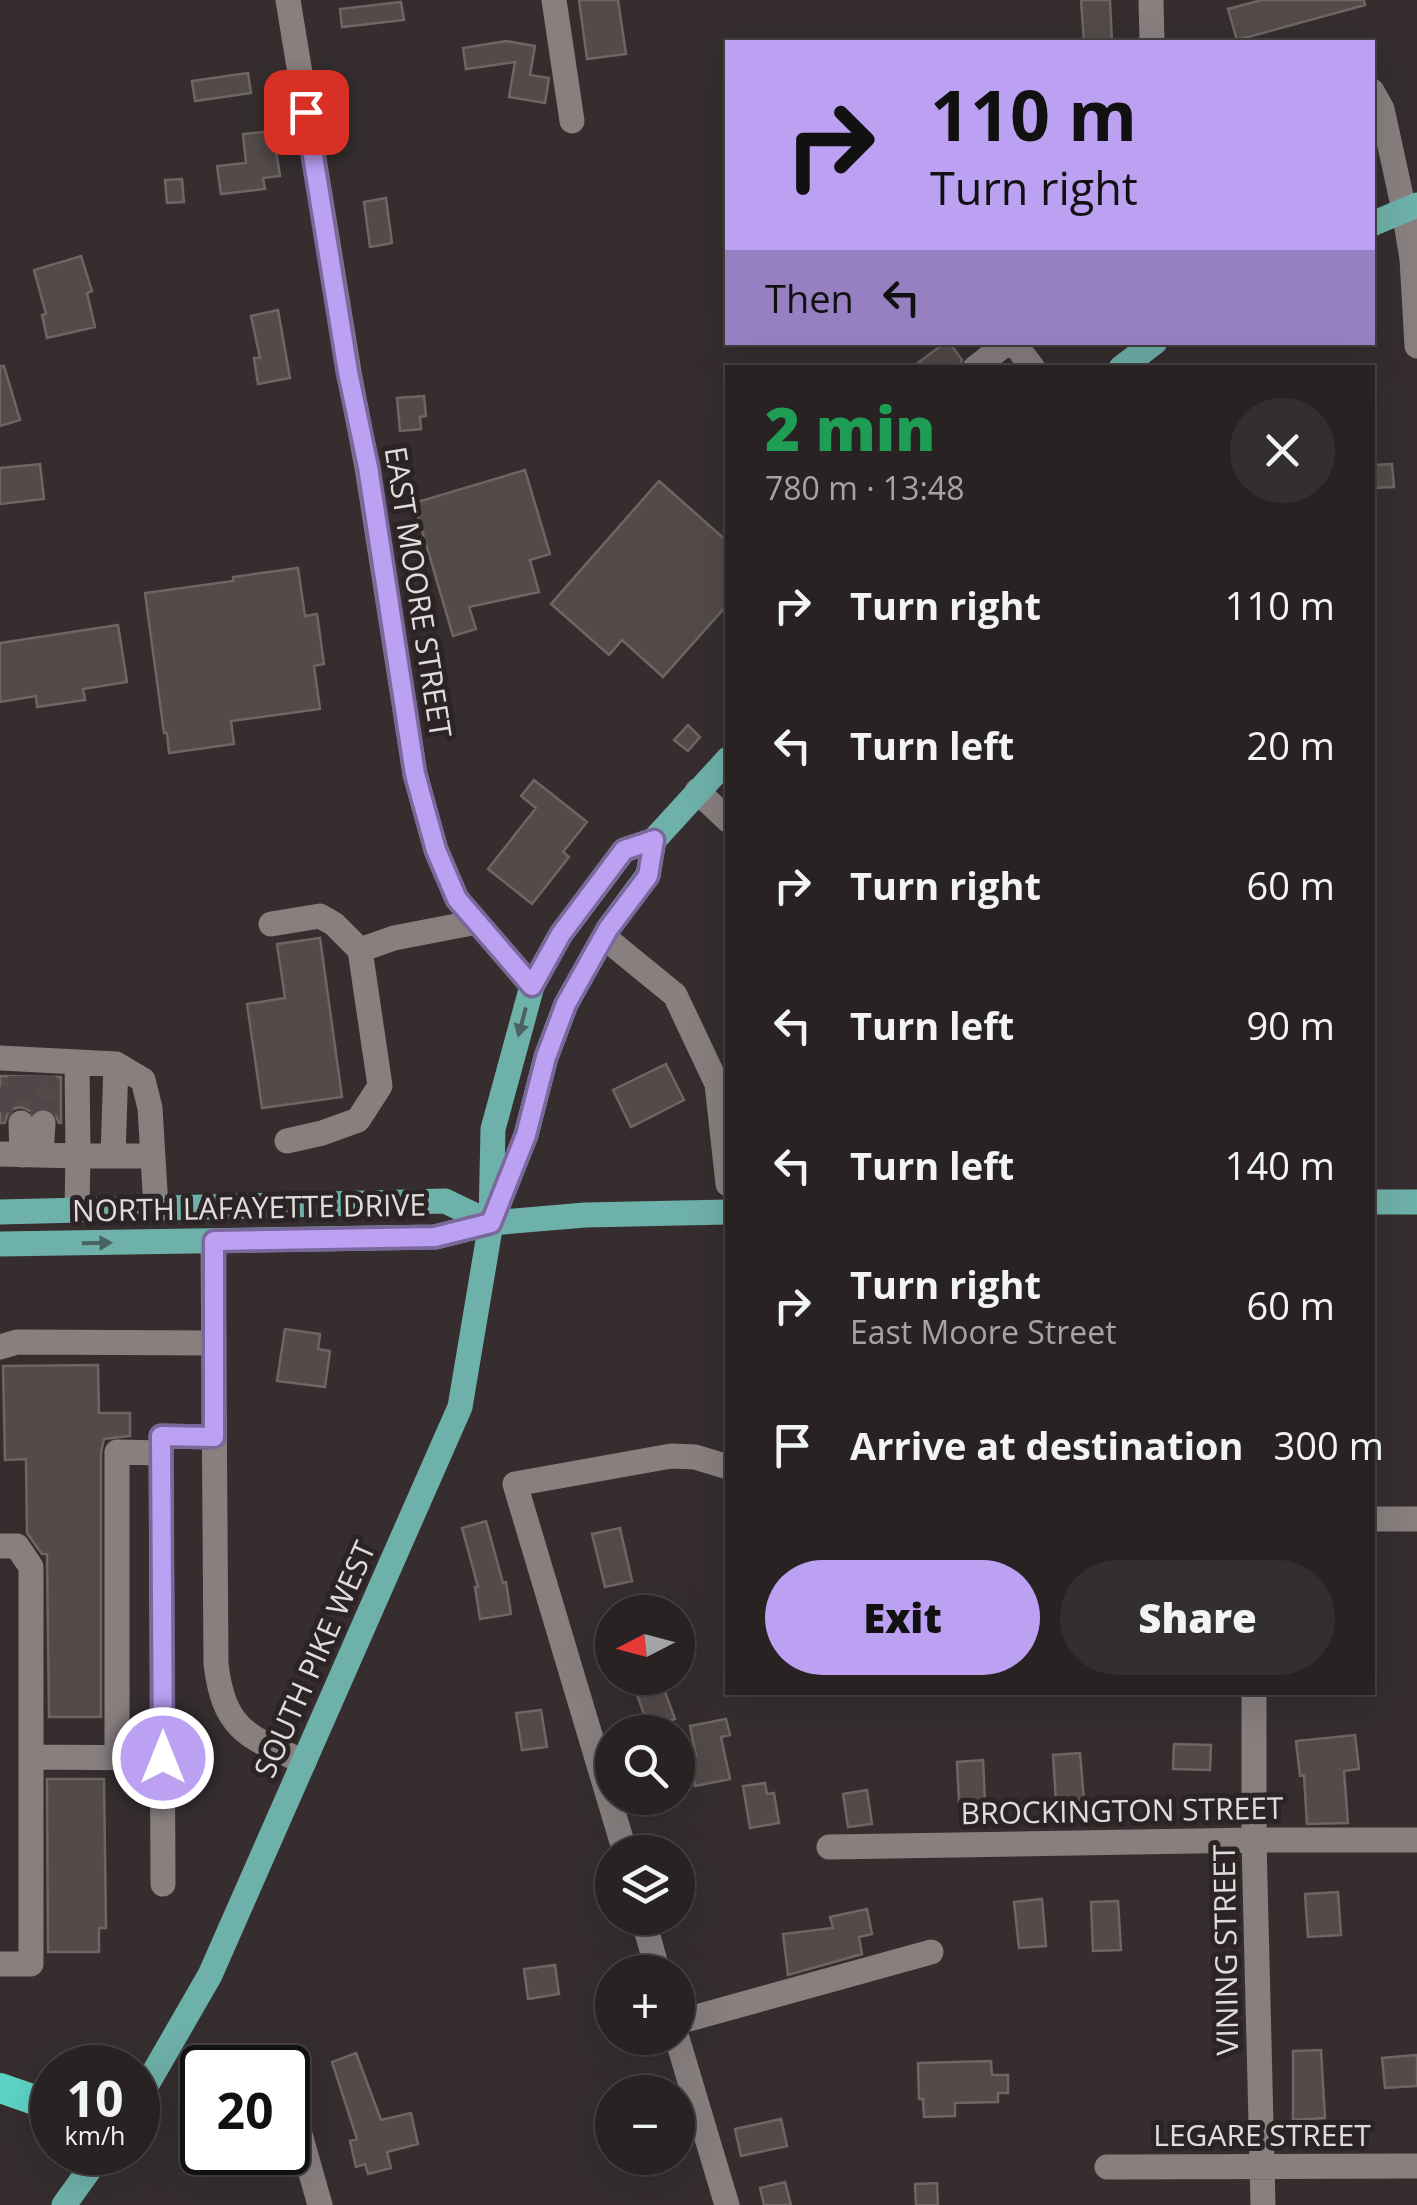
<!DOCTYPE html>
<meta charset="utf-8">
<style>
body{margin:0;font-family:"Open Sans",sans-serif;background:#342f2f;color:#f1f3f6;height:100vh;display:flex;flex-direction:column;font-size:38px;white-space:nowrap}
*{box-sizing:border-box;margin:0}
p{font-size:32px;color:#a5a4a5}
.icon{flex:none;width:55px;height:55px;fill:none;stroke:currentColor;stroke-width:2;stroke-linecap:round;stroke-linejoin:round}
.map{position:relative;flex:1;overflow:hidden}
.details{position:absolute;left:725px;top:365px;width:650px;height:1330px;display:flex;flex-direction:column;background:#282222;border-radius:0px;box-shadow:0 10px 40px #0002,0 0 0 2px #443f40}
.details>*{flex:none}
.top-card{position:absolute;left:725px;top:40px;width:650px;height:305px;border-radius:0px;box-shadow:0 10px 40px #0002,0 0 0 2px #443f40;background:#bca0f2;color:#111;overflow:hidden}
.needle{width:65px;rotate:264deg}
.controls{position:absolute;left:595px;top:1595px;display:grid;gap:20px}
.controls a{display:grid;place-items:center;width:100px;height:100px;border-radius:50%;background:#282222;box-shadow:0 10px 40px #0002,0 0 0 2px #443f40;font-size:50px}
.speed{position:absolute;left:30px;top:2045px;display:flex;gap:20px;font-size:50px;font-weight:700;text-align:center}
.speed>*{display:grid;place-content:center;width:130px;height:130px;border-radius:50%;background:#282222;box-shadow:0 10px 40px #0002,0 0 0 2px #443f40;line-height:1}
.speed small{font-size:25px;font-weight:400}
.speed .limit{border:5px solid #111;border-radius:15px;background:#fff;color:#111}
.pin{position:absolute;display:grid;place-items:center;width:85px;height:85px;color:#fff;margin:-42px;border-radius:20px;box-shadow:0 5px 15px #0006}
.me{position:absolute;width:110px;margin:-55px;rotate:0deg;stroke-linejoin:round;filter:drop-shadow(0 0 8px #0008)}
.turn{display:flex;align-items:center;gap:35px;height:210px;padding:0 40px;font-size:45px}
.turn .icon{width:130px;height:130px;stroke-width:2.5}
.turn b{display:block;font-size:70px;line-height:85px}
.then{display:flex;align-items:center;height:95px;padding:0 40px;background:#0003;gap:20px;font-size:38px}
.round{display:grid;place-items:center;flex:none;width:105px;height:105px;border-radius:52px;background:#342f2f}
.overview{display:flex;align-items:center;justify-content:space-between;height:170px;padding:0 40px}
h1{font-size:60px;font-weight:800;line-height:75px;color:#1e9e55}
.primary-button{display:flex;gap:20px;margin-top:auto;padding:20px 40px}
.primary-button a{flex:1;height:115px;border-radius:60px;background:#bca0f2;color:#111;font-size:40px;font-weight:800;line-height:115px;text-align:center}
.primary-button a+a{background:#342f2f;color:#f1f3f6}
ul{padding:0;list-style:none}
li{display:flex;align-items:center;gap:30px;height:140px;padding:0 40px}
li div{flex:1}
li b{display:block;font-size:38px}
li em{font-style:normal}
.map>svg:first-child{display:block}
.building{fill:#534a4a;stroke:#6e6565;stroke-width:2.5}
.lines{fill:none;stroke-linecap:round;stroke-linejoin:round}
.minor-tunnel{stroke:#504848;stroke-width:25;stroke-dasharray:25 12;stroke-linecap:butt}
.minor{stroke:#887f7f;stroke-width:25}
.major{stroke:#6eb1aa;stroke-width:25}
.highway{stroke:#5dd3c6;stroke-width:30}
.oneway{fill:#4a6360}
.route-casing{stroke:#7a689d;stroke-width:25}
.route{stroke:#bca0f2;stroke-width:18}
.labels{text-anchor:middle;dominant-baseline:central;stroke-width:10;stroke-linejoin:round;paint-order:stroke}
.street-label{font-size:30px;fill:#e1dbdb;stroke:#2c2424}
</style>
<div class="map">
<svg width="1417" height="2205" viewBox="0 0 1417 2205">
<rect width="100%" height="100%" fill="#362e2e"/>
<path class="building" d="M579 0H618L626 54 587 59Z
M1081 0H1110L1112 42H1084Z
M1262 0H1364L1365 5 1237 40 1228 9Z
M401 2 404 20 342 27 340 9Z
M506 41 535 46 530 75 549 78 545 103 509 97 515 62 466 69 463 48Z
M248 73 251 93 195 101 192 81Z
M273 131 280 176 263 178 265 189 221 194 217 166 246 163 243 134Z
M182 179 184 202 167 203 165 180Z
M386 198 392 243 370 247 364 202Z
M81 256 92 291 87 293 95 327 47 338 42 315 46 314 34 270Z
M278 310 290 378 258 384 254 358H260L251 316Z
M946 342H949L962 360 959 368H911Z
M0 366H4L20 420 0 426Z
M424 396 426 416 420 417 421 429 400 431 397 398Z
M40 464 44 499 0 504V468Z
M1392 464 1394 487 1372 488V465Z
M525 470 550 554 530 560 539 592 469 607 476 629 453 636 414 503Z
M659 481 728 542V604L663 677 622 640 609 655 551 604Z
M298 568 305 616 317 614 324 664 314 666 320 709 231 721 234 744 169 753 167 733H164L145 593 233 581V577Z
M118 625 127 682 83 689 85 700 37 707 36 696 0 702V643Z
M688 725 700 737 688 751 674 740Z
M534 780 587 822 563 852 569 857 532 904 488 869 536 808 521 796Z
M320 938 342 1097 262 1108 247 1004 285 998 277 944Z
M666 1064 684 1100 631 1127 613 1090Z
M0 1076 61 1077V1123H59L53 1110 43 1107 32 1112 21 1107 13 1109 7 1115 5 1123H0Z
M285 1329 320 1334 318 1349 330 1351 325 1387 277 1381Z
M98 1365 99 1413H130V1436L104 1439 101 1452V1717H49L47 1554H42L27 1533 26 1459 5 1460 3 1366Z
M486 1521 503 1583 506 1582 511 1614 480 1619 475 1587H478L462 1528Z
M620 1528 632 1581 605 1587 592 1534Z
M631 1678H660L675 1719 649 1728Z
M541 1710 547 1747 522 1750 516 1713Z
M726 1719 730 1735 721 1737 730 1779 695 1786 689 1757 696 1756 690 1726Z
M1355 1735 1359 1769 1344 1771 1348 1823 1307 1824 1304 1775 1300 1776 1296 1741Z
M1174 1744 1211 1745 1210 1770 1173 1769Z
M1080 1753 1084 1800 1056 1802 1053 1755Z
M983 1760 985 1801 959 1802 957 1762Z
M47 1779H104L106 1928H99V1952H48Z
M765 1783 767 1794 774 1793 779 1823 750 1828 743 1786Z
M867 1790 872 1824 848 1827 843 1794Z
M1338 1892 1341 1935 1308 1937 1305 1894Z
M1042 1899 1046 1946 1019 1948 1014 1902Z
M1118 1901 1121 1950 1093 1951 1091 1902Z
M867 1909 872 1934 859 1937 862 1954 788 1975 783 1934 833 1928 830 1917Z
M555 1965 559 1994 528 1999 524 1969Z
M1321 2050 1325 2118 1293 2120V2051Z
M356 2053 381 2120 411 2113 418 2144 387 2152 391 2168 368 2174 365 2164 356 2167 350 2141 357 2139 332 2062Z
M1417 2055V2086L1385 2088 1382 2058Z
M991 2061 992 2075H1008V2093H998V2102L955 2103V2116L924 2117 923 2099H919L918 2063Z
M781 2119 787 2146 741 2156 735 2129Z
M785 2182 791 2205H764L760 2188Z
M937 2183 938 2205H916L915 2184Z"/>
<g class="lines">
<path class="minor-tunnel" d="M21 1076V1123
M0 1112 2 1076
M43 1123 44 1076"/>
<path class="minor" d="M288 0 349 372 367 467 415 774 436 850 457 899 532 986
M554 0 572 121
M1151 0 1152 42
M1372 91 1382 109 1404 210 1412 259 1417 346
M1013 342 1033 368
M975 368 1008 342
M697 791 728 820
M271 924 320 916 334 924 360 950
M604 937 675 995 717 1084 728 1184
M0 1058 116 1064 143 1080 150 1108 156 1208
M21 1123 22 1155
M287 1141 322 1133 358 1120 380 1086 360 950 394 938 477 922
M0 1154 78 1156 77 1062
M41 1155 43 1123
M113 1156 116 1064
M77 1210 78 1156H153
M213 1241 216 1664C224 1730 248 1737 304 1762
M0 1347 17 1342 214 1343
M1372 1519H1417
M0 1546H17L31 1567V1964H0
M1254 1692V1840L1263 2205
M31 1757 163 1758
M117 1758V1452L161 1453
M829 1847 1254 1840H1417
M625 1852 515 1484 671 1456 695 1457 728 1467
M163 1884 161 1436 214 1437
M643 1918 658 1972
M678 2022 931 1952
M677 2038 727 2205
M281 2067V2068
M288 2092 320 2205
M1107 2167 1417 2166"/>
<path class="major" d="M1372 224 1417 205
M1121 368 1155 342
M1372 1202H1417
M497 1208 526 1135 546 1057 566 1004 608 929 648 875 654 840
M0 1212 445 1201 491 1223
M0 1244 435 1237 491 1223 585 1215 728 1212
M138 2100 210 1975 460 1407 491 1223 493 1129 532 986 561 934 624 850 654 840 728 759
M64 2205 102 2152"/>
<path class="highway" d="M0 2088 52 2106"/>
</g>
<defs><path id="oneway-solid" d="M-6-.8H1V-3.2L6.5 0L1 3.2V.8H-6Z" transform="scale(2.5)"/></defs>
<g class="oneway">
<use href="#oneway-solid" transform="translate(522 1022) rotate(105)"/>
<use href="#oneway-solid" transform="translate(97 1243) rotate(-1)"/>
</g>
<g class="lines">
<defs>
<path id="route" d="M163 1758 161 1436 214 1437V1241L435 1237 491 1223 526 1135 546 1057 566 1004 608 929 648 876 654 840 624 850 561 934 532 986 457 899 436 850 415 774 368 467 348 372 306 112"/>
</defs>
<use href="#route" class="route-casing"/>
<use href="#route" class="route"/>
</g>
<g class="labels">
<g class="street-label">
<text transform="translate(419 592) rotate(81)">EAST MOORE STREET</text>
<text transform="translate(249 1207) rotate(-1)">NORTH LAFAYETTE DRIVE</text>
<text transform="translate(314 1659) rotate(-66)">SOUTH PIKE WEST</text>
<text transform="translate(1122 1810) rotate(-1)">BROCKINGTON STREET</text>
<text transform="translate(1225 1950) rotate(-91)">VINING STREET</text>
<text x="1262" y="2134">LEGARE STREET</text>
</g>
</g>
</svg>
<div class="controls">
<a><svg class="needle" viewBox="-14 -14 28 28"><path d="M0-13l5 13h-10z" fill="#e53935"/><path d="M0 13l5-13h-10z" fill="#a5a4a5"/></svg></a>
<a><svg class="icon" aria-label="search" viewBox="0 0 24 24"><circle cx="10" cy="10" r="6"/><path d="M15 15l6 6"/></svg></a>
<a><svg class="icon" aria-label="layers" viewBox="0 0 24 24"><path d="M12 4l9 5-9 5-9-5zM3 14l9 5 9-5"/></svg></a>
<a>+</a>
<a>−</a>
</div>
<div class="speed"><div>10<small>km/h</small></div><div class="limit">20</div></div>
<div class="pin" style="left:306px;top:112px;background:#d93025"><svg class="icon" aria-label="arrive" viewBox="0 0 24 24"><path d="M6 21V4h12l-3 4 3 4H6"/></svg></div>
<svg class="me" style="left:163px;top:1758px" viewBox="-20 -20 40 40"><circle r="17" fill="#bca0f2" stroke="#fff" stroke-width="3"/><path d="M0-11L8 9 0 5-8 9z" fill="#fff"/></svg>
<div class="top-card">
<div class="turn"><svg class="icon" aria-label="right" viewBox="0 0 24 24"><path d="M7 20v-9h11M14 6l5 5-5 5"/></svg><div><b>110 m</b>Turn right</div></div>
<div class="then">Then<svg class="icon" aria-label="left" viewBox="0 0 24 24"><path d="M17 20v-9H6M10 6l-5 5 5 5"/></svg></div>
</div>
<section class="details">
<div class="overview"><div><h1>2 min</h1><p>780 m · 13:48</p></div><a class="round"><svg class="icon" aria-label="close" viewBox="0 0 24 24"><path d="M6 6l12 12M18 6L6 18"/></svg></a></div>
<ul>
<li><svg class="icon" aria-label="right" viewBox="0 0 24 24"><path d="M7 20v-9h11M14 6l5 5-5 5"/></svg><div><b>Turn right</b></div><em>110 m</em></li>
<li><svg class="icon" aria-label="left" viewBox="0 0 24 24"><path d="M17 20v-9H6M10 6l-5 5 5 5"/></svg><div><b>Turn left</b></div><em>20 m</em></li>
<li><svg class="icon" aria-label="right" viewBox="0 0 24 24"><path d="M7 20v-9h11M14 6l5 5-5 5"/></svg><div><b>Turn right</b></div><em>60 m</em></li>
<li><svg class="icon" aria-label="left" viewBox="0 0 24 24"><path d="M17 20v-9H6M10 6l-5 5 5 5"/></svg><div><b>Turn left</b></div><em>90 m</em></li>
<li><svg class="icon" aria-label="left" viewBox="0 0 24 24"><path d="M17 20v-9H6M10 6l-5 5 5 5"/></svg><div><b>Turn left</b></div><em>140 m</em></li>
<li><svg class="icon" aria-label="right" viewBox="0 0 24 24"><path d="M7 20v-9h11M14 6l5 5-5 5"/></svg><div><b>Turn right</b><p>East Moore Street</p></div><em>60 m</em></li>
<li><svg class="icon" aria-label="arrive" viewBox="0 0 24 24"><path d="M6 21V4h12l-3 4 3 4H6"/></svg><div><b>Arrive at destination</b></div><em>300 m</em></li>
</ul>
<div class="primary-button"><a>Exit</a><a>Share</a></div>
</section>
</div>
